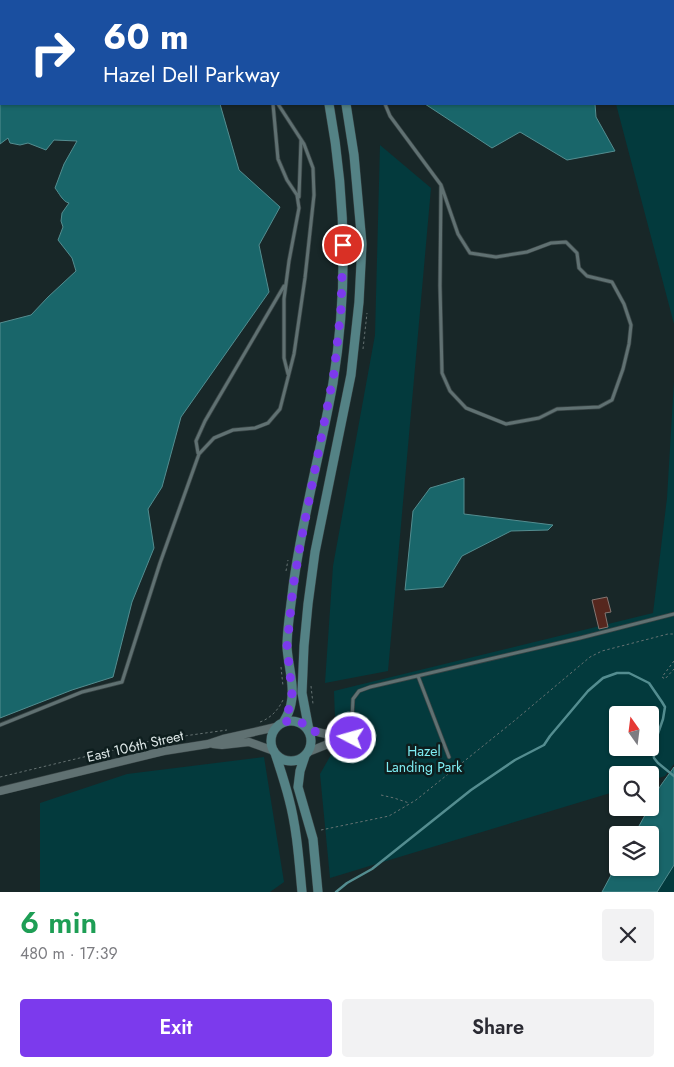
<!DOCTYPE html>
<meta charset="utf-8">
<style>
body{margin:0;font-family:Jost,sans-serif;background:#f2f2f3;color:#2b2b33;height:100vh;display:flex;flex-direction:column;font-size:19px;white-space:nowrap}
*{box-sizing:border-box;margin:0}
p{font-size:16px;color:#7c7c81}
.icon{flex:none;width:28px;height:28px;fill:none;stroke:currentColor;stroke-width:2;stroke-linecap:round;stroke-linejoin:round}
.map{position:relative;height:892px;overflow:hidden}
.panel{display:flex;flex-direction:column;background:#fff;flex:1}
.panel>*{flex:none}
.hud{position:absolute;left:0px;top:0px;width:675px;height:105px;box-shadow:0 1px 4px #0004;background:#1a4fa0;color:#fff;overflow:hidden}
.needle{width:32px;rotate:346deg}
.controls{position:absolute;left:609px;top:706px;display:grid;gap:10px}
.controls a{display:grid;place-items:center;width:50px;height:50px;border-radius:5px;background:#fff;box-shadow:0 1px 4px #0004;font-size:25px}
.pin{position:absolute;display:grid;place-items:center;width:42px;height:42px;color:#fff;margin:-21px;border:2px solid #fff;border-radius:50%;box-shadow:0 1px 5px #0007}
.me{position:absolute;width:55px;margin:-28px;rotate:276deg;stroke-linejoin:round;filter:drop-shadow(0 0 4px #0008)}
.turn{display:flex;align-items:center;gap:18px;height:105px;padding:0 20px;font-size:22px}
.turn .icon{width:65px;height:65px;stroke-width:2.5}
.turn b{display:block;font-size:35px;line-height:42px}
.round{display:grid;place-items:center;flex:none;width:52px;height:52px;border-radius:5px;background:#f2f2f3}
.summary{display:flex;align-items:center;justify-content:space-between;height:85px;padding:0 20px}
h1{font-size:30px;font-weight:600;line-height:38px;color:#1e9e55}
.cta{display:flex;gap:10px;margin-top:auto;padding:10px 20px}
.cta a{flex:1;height:58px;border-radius:5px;background:#7c3aed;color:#fff;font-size:20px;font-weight:600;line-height:58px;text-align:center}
.cta a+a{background:#f2f2f3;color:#2b2b33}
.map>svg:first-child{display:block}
.green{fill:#033a3d;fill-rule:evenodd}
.water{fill:#19666a;stroke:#548d90}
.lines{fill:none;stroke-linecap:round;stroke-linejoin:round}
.stream{stroke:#548d90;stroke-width:2.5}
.building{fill:#56271e;stroke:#857571}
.service-casing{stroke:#384445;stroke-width:4.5}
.minor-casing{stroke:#384445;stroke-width:7}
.tertiary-casing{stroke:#384445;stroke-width:9}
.secondary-casing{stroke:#384445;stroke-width:10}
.path{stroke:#657272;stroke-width:1;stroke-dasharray:2.5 2.5;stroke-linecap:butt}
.service{stroke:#607172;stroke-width:3}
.minor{stroke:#607172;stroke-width:5.5}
.tertiary{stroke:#607172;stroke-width:8}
.secondary{stroke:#548285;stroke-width:9}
.route{stroke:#7c3aed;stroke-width:9;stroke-dasharray:0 16.2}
.labels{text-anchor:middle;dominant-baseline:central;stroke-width:5;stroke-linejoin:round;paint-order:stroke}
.street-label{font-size:14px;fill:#dee8e8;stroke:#0e1e1e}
.park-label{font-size:14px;fill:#7eecf2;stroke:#0e1e1e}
</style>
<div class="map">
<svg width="674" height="892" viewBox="0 0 674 892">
<rect width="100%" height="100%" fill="#182728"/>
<path class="green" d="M588 0H674V324L616 104H674V1H588Z
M380 145 431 188 388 671 325 683 333 566 375 335Z
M674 381V764L665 776 650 781V775H618L617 791 330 878 320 774 336 746 334 691 653 613 667 498ZM618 715H650V748H618Z
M264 757 284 882 270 892H40V803L127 774Z
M674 851V892H650Z"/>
<path class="water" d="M0 0H172L173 1H1V104H220L239 170 280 207 259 245 269 292 181 417 162 487 148 509 154 548 132 602 113 677 72 690 0 718V323L31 315 48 297 76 271 72 258 58 240 63 227 61 221 62 213 69 203C63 202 59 193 55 188L64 164 77 141 54 140 46 150 28 143 20 145 10 143 8 138 0 144Z
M390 0H582V1H390Z
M425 104H595L596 117 615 151 567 160 520 132 492 148Z
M464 478V514L553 525 548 530 511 531 462 556 443 587 405 590 413 511 430 488Z
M674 767V865L657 892H602L617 864 618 868H650V835H634L649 808H650C653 793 666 779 674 767Z"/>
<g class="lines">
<path class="stream" d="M336 892 347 883 372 869 471 790 515 760 544 745 550 736 588 691 603 678 617 673H629L649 683 662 702 665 707 663 719 653 748 654 758 658 763 674 776"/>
</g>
<path class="building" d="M607 597 611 612 605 613 608 627 599 629 592 600Z"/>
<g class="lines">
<defs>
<path id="service" d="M234 0V1
M368 0V1
M375 1V0
M273 104 278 159 287 180 297 195 299 208 289 261 284 299V358L288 374
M385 104 390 116 441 185 458 234 470 253 496 257 527 252 551 243 566 242 577 253 579 268 587 276 612 282 624 304 631 325 629 344 623 369 612 400 599 407 557 409 539 418 506 424 466 408 450 391 442 373 440 286 441 185
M299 197 301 140
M198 453 196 441 205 421 284 286
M418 676 449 757
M0 725 82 692 122 682 160 563 199 454 214 438 233 430 255 428 268 423 280 409 294 354 305 278 314 195 313 168 304 144 278 104
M351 738 353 699 359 691 370 687 580 638 674 614"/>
<path id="minor" d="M343 738H351L354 758"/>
<path id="tertiary" d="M309 730 343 738
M213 744 222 745 249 742 274 751
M308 752 343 738
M0 791 164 751 208 744 223 739 276 727"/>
<path id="secondary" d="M301 0 302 1
M319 0V1
M271 741a20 20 0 1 1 40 0a20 20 0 1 1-40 0Z
M284 721C287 716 290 710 291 704 295 686 288 665 287 647 287 628 291 606 293 587 302 518 321 451 333 383 348 290 346 196 329 104
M309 730 302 693 304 646 308 604 315 552 351 375 359 302 362 244 354 155 346 104
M275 753C280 768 285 783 289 799 297 829 299 861 302 892
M305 756 300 771 298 787 313 839 318 892"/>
</defs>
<use href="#service" class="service-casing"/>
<use href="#minor" class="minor-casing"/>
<use href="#tertiary" class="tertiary-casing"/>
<use href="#secondary" class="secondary-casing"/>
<path class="path" d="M363 349 367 313
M286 571 288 560
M674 661 662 677 665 679 674 669
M281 667 283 686
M311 686 313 704
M260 722C271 718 278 710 283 700
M0 777 155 740 227 730
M381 795 394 798 409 803
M321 830 389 816 416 800 514 721 590 657 602 651 668 634H674"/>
<use href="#service" class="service"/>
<use href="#minor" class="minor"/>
<use href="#tertiary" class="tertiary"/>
<use href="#secondary" class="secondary"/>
</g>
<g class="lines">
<path class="route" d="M343 245 341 309 334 373 300 546 293 587 287 646 292 693 291 703 284 722 291 720 298 721 304 724 309 730 343 738H351"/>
</g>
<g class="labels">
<g class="street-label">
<text transform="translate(135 746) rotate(-13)">East 106th Street</text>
</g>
<g class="park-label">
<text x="424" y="751">Hazel<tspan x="424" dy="16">Landing Park</tspan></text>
</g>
</g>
</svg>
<div class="controls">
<a><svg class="needle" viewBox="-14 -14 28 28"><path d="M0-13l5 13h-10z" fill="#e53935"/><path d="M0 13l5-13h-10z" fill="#7c7c81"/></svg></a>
<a><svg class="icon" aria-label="search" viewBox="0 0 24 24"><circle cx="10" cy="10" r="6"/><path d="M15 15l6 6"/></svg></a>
<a><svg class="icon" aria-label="layers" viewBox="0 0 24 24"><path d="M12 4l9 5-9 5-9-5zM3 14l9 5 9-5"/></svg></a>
</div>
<div class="pin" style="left:343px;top:245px;background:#d93025"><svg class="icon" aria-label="arrive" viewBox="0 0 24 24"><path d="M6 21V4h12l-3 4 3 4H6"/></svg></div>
<svg class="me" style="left:351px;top:738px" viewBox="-20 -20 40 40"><circle r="17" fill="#7c3aed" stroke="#fff" stroke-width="3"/><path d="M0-11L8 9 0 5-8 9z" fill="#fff"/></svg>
<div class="hud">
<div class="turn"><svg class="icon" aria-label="right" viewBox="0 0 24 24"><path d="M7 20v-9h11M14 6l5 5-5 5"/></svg><div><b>60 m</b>Hazel Dell Parkway</div></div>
</div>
</div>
<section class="panel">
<div class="summary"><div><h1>6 min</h1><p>480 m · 17:39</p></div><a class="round"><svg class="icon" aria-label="close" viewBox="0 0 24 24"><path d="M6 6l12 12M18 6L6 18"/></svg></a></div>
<div class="cta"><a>Exit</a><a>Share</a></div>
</section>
